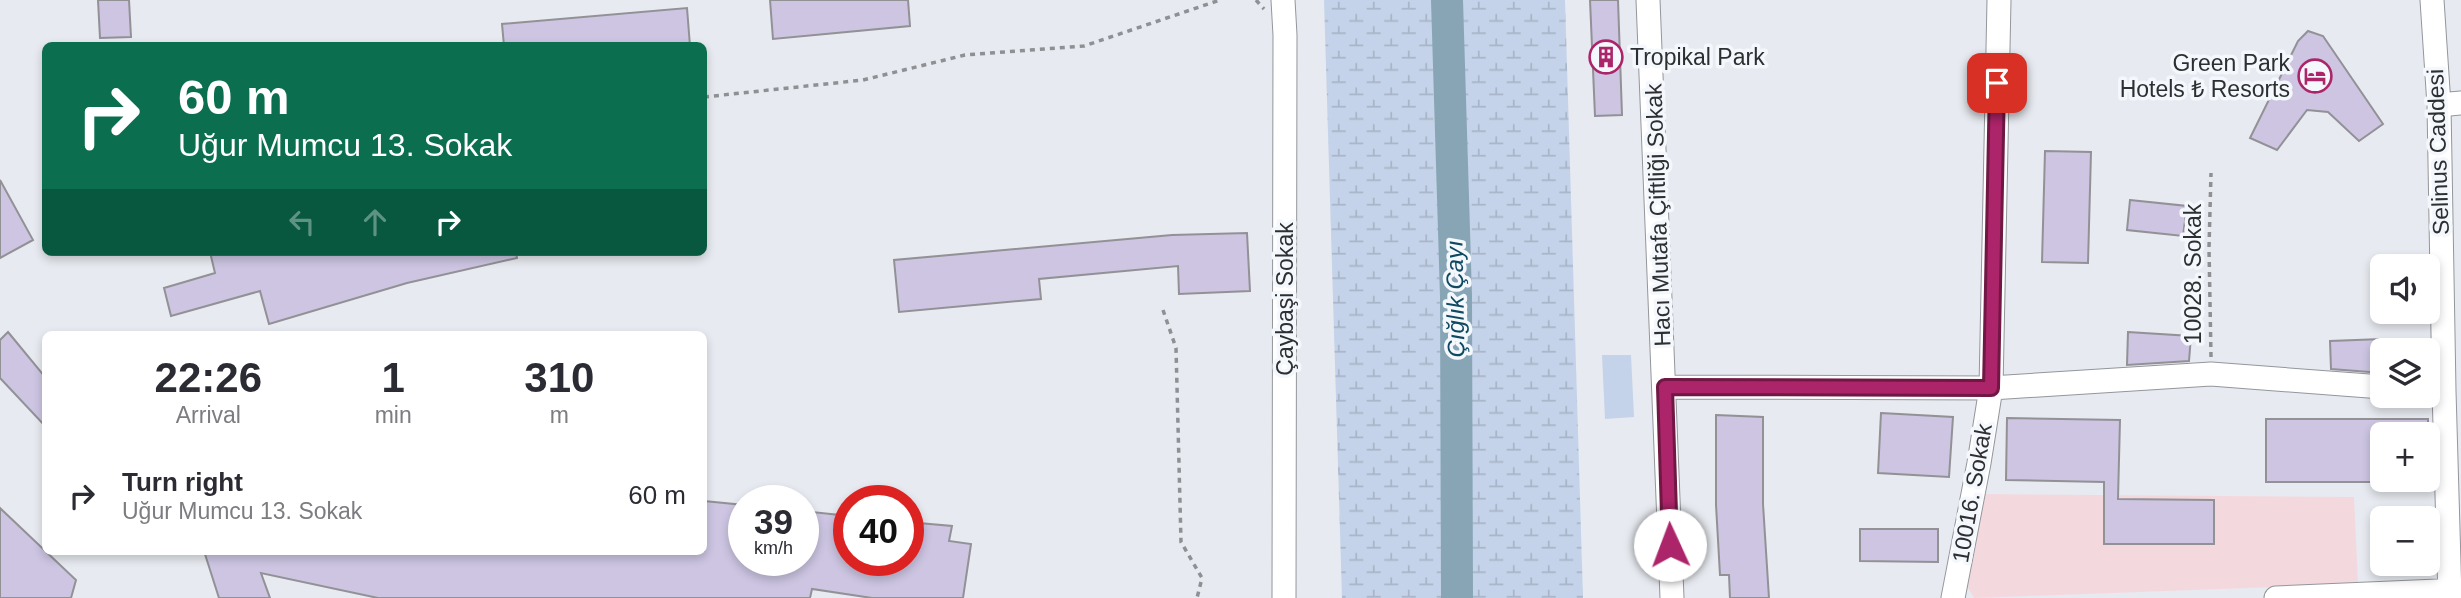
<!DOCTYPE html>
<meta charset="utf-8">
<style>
body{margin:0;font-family:Helvetica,sans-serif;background:#f7f7f7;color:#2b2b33;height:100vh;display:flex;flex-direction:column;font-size:26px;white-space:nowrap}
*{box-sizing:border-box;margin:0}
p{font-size:23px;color:#7c7c81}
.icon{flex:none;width:38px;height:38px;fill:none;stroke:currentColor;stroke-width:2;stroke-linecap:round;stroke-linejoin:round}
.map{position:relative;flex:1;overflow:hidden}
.drawer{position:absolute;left:42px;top:331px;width:665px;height:224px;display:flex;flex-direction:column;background:#fff;border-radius:10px;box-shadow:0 4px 10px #0003}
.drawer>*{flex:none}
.hud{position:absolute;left:42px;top:42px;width:665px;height:214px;border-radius:10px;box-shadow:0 4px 10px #0003;background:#0b6e4f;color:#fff;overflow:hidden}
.controls{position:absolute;left:2370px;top:254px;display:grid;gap:14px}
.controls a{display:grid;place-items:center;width:70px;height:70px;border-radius:10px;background:#fff;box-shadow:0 4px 10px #0003;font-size:35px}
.speed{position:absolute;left:728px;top:485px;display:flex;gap:14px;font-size:35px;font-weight:700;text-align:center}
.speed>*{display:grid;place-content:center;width:91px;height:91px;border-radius:50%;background:#fff;box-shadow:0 4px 10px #0003;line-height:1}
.speed small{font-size:18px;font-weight:400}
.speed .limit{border:10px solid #d22;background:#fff;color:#111}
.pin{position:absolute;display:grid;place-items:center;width:60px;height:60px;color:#fff;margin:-30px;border-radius:14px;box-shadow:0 4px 10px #0006}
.me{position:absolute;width:77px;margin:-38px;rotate:358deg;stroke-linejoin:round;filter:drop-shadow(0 0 5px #0008)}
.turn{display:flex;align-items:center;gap:24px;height:147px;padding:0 21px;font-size:32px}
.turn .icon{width:91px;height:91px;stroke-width:2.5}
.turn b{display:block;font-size:49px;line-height:60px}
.lanes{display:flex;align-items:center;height:66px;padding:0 21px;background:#0003;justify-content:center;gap:35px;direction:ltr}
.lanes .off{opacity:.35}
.eta{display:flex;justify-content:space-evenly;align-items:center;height:119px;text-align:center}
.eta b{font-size:42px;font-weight:700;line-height:49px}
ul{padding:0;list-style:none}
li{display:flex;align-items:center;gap:21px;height:91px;padding:0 21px}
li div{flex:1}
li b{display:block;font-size:26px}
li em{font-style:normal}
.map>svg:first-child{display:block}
.education{fill:#f3d9de}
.grass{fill:#c4d3e9}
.wetland{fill:url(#wetland-marsh)}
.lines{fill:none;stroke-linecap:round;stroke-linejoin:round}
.river{stroke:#87a5b5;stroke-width:32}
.building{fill:#cdc5e2;stroke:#929196;stroke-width:2}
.minor-casing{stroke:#93969b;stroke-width:25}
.path{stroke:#8e9094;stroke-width:3.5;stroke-dasharray:5 5;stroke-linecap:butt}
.minor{stroke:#fff;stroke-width:23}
.route-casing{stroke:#701744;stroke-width:18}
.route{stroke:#ac2469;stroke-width:12}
.labels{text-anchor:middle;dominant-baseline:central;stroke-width:7;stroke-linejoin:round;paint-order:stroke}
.poi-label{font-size:23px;fill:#2d2f31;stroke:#f4f8fd;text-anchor:start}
.street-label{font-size:23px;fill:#2d2f31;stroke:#f4f8fd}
.water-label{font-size:24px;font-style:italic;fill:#0e4961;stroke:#f4f8fd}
</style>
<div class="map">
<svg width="2461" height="598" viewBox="0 0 2461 598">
<defs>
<pattern id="wetland-marsh" width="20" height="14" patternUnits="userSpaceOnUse" patternTransform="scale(1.75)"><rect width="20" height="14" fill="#c4d3e9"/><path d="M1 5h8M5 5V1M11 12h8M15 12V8" fill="none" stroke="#a9b5c8"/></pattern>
</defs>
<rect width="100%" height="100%" fill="#e7eaf0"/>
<path class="education" d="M1981 494 2354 497 2358 584 1974 598 1966 584Z"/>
<path class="grass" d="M1602 355H1631L1634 417 1605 419Z"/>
<path class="wetland" d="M1324 0H1565L1583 598H1342Z"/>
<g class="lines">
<path class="river" d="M1447 0 1456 296 1457 598"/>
</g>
<path class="building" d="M98 0H129L131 37 100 38Z
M770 0H908L910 26 773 39Z
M1590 0H1618L1622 115 1595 116Z
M687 8 690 46H504L502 24Z
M2308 31 2323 36 2383 124 2359 141 2328 112 2307 110 2277 150 2250 138 2298 41Z
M2045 151 2091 152 2088 263 2042 262Z
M0 180 33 240 0 258Z
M2130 200 2187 206 2183 236 2127 230Z
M1247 233 1250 291 1179 294 1178 266 1039 279 1041 299 899 312 894 260 1172 235Z
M210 252H516L517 258 407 283 269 324 260 291 171 316 164 288 215 273Z
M8 332 46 378V427L0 378V340Z
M2128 332 2191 336 2189 361 2127 365Z
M2382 339V373L2331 369 2330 341Z
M1881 413 1953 417 1949 477 1878 473Z
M1716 415 1763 417V504L1769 598H1730L1729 575H1720L1716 505Z
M2007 418 2120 420 2118 499 2214 500V544H2104V482L2006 480Z
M2266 419H2428V434H2382V482H2266Z
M704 501 744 505V560H803V511L849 516V560H908V522L952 526 949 541 971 544 963 598H872L812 589 810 598H378L261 573 270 598H219L204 551H704Z
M0 508 76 580 71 598H0Z
M1860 529H1938V562L1860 561Z"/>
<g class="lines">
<defs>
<path id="minor" d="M1283 0 1285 35 1284 598
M1648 0 1672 598
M2432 0 2439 105 2444 391 2450 598
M2439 105 2461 103
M1665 387 1991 388 2211 374 2382 387
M1953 598 1979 463 1991 388 1999 0
M2276 598 2461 590"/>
</defs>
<use href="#minor" class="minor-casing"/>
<path class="path" d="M1256 0 1264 9
M704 97 863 80 965 55 1084 46 1220 0
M1163 310 1176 348 1181 542 1202 578 1197 598
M2211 357 2209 248 2211 173"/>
<use href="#minor" class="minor"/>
</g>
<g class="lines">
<defs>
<path id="route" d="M1670 545 1665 387 1991 388 1997 83"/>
</defs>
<use href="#route" class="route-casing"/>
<use href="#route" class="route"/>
</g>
<defs>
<symbol id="building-ring" viewBox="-11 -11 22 22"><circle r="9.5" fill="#f4f8fd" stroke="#ac2469" stroke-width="1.5"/><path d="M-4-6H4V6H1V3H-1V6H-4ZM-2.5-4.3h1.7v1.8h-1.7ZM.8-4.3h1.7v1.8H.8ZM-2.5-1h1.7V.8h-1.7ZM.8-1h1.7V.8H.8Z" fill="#ac2469"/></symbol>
<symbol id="hotel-ring" viewBox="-11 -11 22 22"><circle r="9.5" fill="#f4f8fd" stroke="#ac2469" stroke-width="1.5"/><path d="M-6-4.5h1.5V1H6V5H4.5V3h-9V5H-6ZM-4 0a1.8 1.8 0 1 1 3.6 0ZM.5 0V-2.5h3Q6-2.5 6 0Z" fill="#ac2469"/></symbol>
</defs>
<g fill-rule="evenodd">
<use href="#building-ring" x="1587" y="38" width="38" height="38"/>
<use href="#hotel-ring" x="2296" y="57" width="38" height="38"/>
</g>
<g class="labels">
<g class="poi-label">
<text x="1630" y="57">Tropikal Park</text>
<text x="2290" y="63" text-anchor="end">Green Park<tspan x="2290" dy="26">Hotels ₺ Resorts</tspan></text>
</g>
<g class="street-label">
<text transform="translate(2438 152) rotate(-92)">Selinus Caddesi</text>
<text transform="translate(1658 215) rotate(-92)">Hacı Mutafa Çiftliği Sokak</text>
<text transform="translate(2193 274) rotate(-90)">10028. Sokak</text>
<text transform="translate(1285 299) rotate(-90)">Çaybaşi Sokak</text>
<text transform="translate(1972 493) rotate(-80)">10016. Sokak</text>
</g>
<g class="water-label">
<text transform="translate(1455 299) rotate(-91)">Çığlık Çayı</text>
</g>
</g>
</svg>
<div class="controls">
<a><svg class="icon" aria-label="sound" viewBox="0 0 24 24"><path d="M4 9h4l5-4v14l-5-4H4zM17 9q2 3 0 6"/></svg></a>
<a><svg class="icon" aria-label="layers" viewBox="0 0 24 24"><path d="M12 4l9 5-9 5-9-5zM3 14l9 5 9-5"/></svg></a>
<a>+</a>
<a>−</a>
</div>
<div class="speed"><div>39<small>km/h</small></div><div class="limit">40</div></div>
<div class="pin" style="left:1997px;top:83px;background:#d93025"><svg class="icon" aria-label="arrive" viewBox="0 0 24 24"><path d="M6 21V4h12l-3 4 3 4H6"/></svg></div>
<svg class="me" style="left:1670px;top:545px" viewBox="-20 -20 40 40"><circle r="19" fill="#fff"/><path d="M0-13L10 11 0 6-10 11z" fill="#ac2469"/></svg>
<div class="hud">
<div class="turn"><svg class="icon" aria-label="right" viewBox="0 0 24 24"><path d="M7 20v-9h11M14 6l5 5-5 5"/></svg><div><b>60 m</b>Uğur Mumcu 13. Sokak</div></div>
<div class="lanes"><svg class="icon off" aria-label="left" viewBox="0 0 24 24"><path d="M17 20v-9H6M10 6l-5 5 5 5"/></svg><svg class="icon off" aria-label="ahead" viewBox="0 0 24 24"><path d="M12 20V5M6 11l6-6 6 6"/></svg><svg class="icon" aria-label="right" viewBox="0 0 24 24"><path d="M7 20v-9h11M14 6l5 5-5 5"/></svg></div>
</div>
<section class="drawer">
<div class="eta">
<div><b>22:26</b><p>Arrival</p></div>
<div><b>1</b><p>min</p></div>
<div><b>310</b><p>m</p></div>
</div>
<ul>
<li><svg class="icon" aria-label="right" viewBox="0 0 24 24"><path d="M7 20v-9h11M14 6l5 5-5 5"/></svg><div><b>Turn right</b><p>Uğur Mumcu 13. Sokak</p></div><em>60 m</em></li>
</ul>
</section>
</div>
